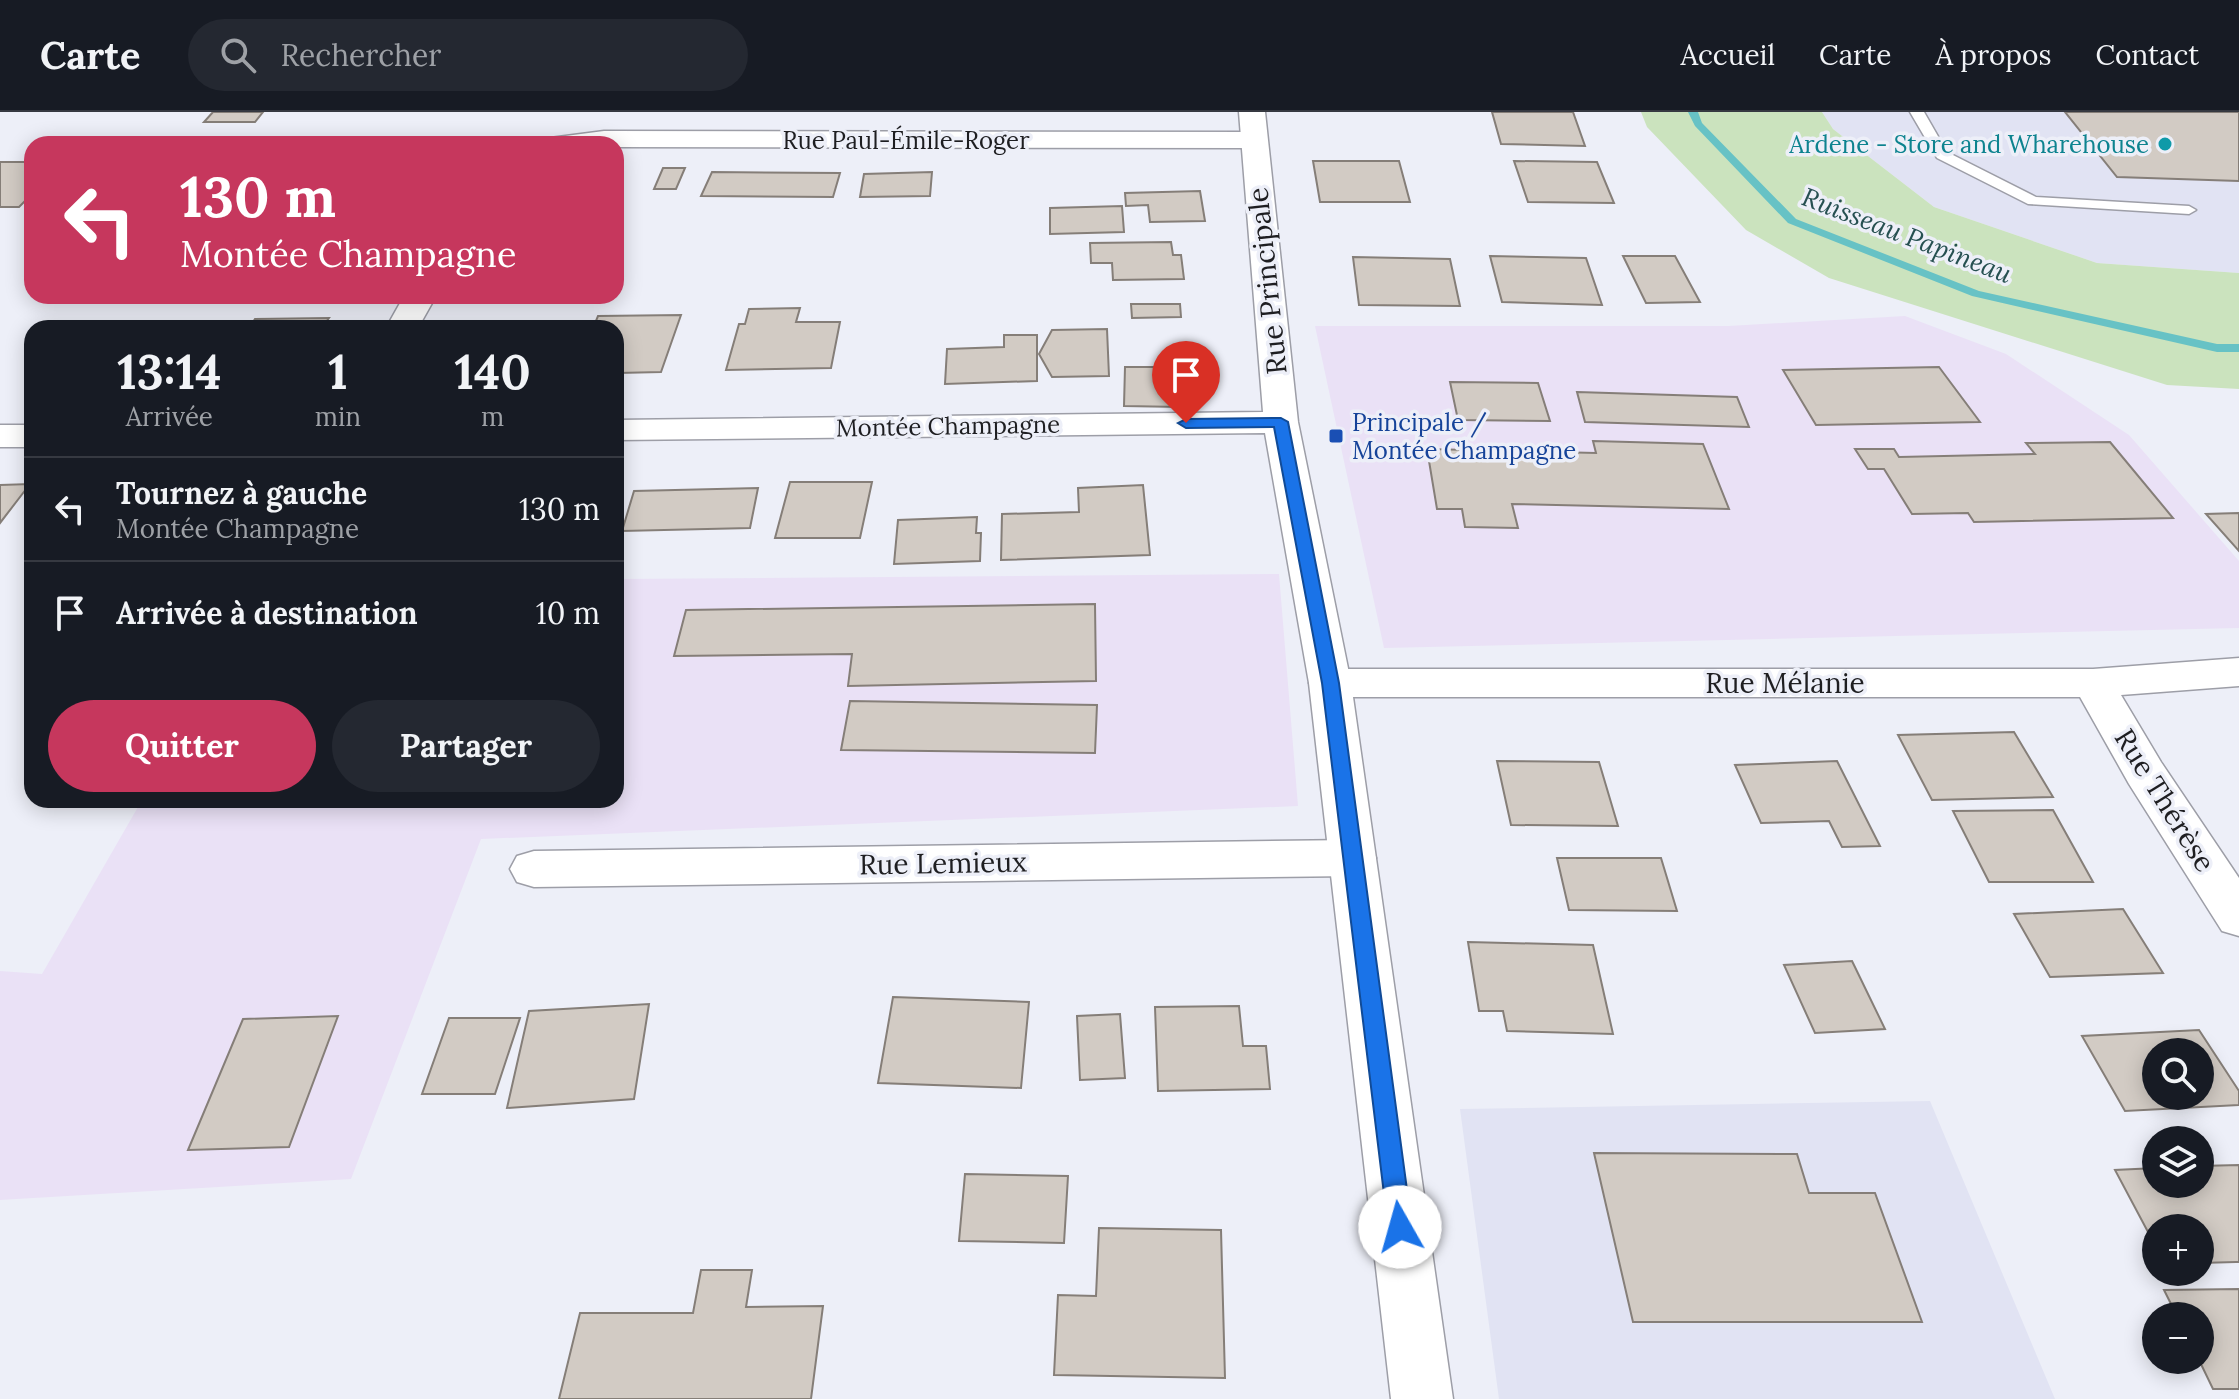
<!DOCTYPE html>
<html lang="fr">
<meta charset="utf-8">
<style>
body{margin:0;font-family:Lora,serif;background:#242831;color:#f1f3f6;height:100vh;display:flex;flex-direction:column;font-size:30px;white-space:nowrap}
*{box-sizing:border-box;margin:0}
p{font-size:26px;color:#9ea1a6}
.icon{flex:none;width:44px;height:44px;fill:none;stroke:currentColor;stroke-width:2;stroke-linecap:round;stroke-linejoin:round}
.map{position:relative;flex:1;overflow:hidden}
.sheet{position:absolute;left:24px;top:208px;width:600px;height:488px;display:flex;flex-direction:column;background:#171b24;border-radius:24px;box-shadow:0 4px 20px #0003}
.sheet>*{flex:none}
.banner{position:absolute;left:24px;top:24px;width:600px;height:168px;border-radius:24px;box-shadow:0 4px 20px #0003;background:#c6375d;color:#fff;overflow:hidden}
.tools{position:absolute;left:2142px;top:926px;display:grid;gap:16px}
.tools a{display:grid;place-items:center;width:72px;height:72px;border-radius:50%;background:#171b24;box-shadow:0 4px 20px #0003;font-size:40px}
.pin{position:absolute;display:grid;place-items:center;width:68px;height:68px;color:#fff;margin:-82px -34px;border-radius:50% 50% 50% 0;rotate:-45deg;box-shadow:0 0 8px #0007}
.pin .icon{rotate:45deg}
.me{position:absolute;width:88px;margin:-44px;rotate:353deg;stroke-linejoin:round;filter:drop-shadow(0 0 6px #0008)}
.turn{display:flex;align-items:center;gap:28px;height:168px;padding:0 24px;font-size:36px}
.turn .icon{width:104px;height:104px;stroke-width:2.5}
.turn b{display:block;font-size:56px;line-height:68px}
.eta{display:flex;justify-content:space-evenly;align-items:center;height:136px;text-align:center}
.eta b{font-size:48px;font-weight:800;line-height:56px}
.cta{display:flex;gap:16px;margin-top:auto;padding:16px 24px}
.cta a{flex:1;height:92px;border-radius:48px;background:#c6375d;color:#fff;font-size:32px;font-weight:800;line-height:92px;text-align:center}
.cta a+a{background:#242831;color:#f1f3f6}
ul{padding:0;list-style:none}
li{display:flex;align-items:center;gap:24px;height:104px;padding:0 24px;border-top:2px solid #363941}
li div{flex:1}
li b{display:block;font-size:30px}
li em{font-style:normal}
header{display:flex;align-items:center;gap:48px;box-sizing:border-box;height:112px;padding:0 40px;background:#171b24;border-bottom:2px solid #363941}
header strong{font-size:38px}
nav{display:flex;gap:44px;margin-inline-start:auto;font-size:28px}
.search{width:560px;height:72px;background:#242831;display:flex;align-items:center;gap:20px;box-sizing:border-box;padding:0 28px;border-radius:44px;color:#9ea1a6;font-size:30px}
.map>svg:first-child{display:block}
.built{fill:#e1e3f3}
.industrial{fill:#eae1f6}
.green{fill:#cbe3be}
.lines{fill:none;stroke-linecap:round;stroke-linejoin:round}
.stream{fill:#67c2c5;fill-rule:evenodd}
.building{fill:#d2cbc4;stroke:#857e78;stroke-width:2;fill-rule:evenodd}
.service-casing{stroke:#9d9ea7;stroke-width:3}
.minor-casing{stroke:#9d9ea7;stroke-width:3}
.tertiary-casing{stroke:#9d9ea7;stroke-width:3}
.service{fill:#fff;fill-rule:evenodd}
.minor{fill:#fff;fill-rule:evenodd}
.tertiary{fill:#fff;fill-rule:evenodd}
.route{fill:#1a73e8;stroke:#114b97;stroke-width:2}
.culture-dot{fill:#0f9aa8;stroke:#edeff8;stroke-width:3}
.transit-dot{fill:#1a4fb4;stroke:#edeff8;stroke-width:3}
.labels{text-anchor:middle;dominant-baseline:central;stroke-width:7;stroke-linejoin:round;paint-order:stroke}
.far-street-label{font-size:24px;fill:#1e1e21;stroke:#edeff8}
.far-culture-label{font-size:24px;fill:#0d838f;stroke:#edeff8;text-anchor:end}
.far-transit-label{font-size:24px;fill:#164399;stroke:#edeff8;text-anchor:start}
.far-water-label{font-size:26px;font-style:italic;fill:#265051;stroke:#edeff8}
.street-label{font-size:28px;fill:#1e1e21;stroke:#edeff8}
</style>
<header>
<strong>Carte</strong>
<div class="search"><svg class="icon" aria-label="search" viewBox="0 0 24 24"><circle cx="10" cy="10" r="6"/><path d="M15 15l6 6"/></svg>Rechercher</div>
<nav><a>Accueil</a><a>Carte</a><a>À propos</a><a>Contact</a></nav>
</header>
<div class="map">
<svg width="2239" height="1287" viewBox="0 0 2239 1287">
<rect width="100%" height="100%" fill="#edeff8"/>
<path class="built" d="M1822 0H2239V161L2097 151 1934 95 1833 17Z
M1930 989 2055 1287H1499L1460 997Z"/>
<path class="industrial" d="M1905 204 2006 242 2129 323 2239 449V516L1384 536 1315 214H1728Z
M1279 462 1298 694 481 727 351 1067 0 1088V859L42 862 142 688H616V467Z"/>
<path class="green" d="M1641 0H1822L1833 17 1934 95 2097 151 2239 161V277L2167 273 1829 166 1746 118 1647 15Z"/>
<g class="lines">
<path class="stream" d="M1688 0H1698L1702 11 1796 107 1979 179 2217 232H2239V240H2217L1972 184 1788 111 1695 14Z"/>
</g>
<path class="building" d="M213 0H263L255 10H204Z
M1492 0H1573L1585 34 1501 32Z
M2065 0H2239V69L2117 65Z
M1313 49H1399L1410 90H1320Z
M1514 49 1597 50 1614 91 1528 90Z
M0 50H32V82L19 95H0Z
M663 56H685L676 77H654Z
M712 60 840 61 833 85 701 84Z
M932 60 930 84 860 85 864 62Z
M1200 79 1205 109 1150 110 1148 93 1126 94 1125 81Z
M1122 94 1124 120 1050 122V96Z
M1171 130 1173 143H1181L1184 167 1113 168 1112 151H1091L1090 131Z
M1490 144 1586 146 1602 193 1502 190Z
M1623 144H1675L1700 190 1646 191Z
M1353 145 1450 147 1460 194 1359 193Z
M273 184H337L334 189 269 190Z
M1131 192H1180L1181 205 1132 206Z
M800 196 796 210H840L831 256 726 258 739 212H745L749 197Z
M681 203 661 260 618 261 622 249H616V216H593L598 204Z
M329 206 322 216H249L255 207Z
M523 210H564L561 216H520Z
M173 213H215L213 216H171Z
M1107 217 1109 264 1052 265 1039 242 1052 218Z
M1004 223H1037V269L945 272 947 237 1004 235Z
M1125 255H1180L1181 295 1124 294Z
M1939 255 1980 310 1816 313 1783 258Z
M1450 270 1538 271 1550 309 1458 308Z
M1577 280 1737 285 1749 315 1585 310Z
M1593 329 1703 332 1729 397 1512 392 1518 416 1465 415 1462 397H1437L1427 337 1596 341Z
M2110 330 2173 406 1974 410 1968 401 1912 402 1884 357H1868L1855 337H1894L1899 345 2035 342 2026 331Z
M790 370H872L860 426H775Z
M30 372 0 411V373Z
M1143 373 1150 443 1001 448 1002 402 1079 400 1078 376Z
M758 376 750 416 622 419 634 379Z
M2239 401V439L2206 402Z
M977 405 976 421H981L980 449 894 452 898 408Z
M1095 492 1096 569 848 574 852 542 674 544 686 498Z
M850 589 1097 593 1095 641 841 638Z
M2014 620 2053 685 1932 688 1898 623Z
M1497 649 1599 650 1618 714 1511 713Z
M1837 649 1880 734 1842 735 1829 709 1761 711 1735 653Z
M2053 698 2093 770H1989L1953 699Z
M1557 746H1661L1677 799 1569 798Z
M2123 797 2163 861 2050 865 2014 802Z
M1468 830 1593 833 1613 922 1507 919 1503 899H1479Z
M1852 849 1885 917 1815 921 1784 853Z
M893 885 1029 890 1021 976 878 971Z
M649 892 634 987 507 996 529 899Z
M1239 894 1243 934H1266L1270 977 1158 979 1155 895Z
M1120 902 1125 966 1080 968 1077 904Z
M338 904 289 1035 188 1038 243 907Z
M449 906H520L495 982H422Z
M2199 918 2239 979V993L2125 999 2082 924ZM2156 940H2200V984H2156Z
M1594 1041 1797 1042 1809 1081H1875L1922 1210H1633Z
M2239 1053V1150H2236L2200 1151V1116H2156V1135L2115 1058 2156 1056V1072H2200V1054Z
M965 1062 1068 1064 1064 1131 959 1129Z
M1099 1116 1221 1118 1225 1266 1054 1263 1058 1183 1096 1184Z
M701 1158H752L746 1195 823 1194 811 1287H559L580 1201H693Z
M2239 1177V1277H2213L2199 1248 2200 1204H2177L2164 1178Z"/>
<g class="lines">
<defs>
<path id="service" d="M1910 0H1924L1947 40 2036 85 2189 94 2196 98 2189 102 2028 92 1937 46Z"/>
<path id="minor" d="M604 19 1253 20 1263 22 1266 28 1263 34 1253 36 616 35V32H546L550 26Z
M404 184H436L418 216H386Z
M2239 546V574L2121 583 2161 650 2239 766V824L2222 819 2129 672 2080 585H1330L1315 581 1309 571 1315 561 1330 557H2093Z
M1353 728 1370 733 1376 746 1370 759 1353 764 534 775 517 770 510 757 517 744 534 739Z"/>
<path id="tertiary" d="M1239 0H1265L1298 310 1351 571 1453 1287H1391L1309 571 1265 321 616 328V308L1263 300Z
M0 313H32V335H0Z"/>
</defs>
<use href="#service" class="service-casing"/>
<use href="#minor" class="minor-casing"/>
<use href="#tertiary" class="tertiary-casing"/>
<use href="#service" class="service"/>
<use href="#minor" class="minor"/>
<use href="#tertiary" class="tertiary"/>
</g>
<path class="route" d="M1281 306 1288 310 1339 571 1412 1115 1408 1123 1400 1126 1391 1123 1388 1115 1322 571 1274 315 1186 316 1178 311 1186 307Z"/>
<circle class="culture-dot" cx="2165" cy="32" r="8"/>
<rect class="transit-dot" x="1328" y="316" width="16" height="16" rx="4"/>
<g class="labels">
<g class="far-street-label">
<text x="906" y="28">Rue Paul-Émile-Roger</text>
<text transform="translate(948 314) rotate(-1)">Montée Champagne</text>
</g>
<g class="far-culture-label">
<text x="2149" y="32">Ardene - Store and Wharehouse</text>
</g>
<g class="far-transit-label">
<text x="1352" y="310">Principale /<tspan x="1352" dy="28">Montée Champagne</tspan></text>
</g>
<g class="far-water-label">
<text transform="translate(1907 123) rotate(21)">Ruisseau Papineau</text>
</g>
<g class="street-label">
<text transform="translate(1267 169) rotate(-96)">Rue Principale</text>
<text x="1785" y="571">Rue Mélanie</text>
<text transform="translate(2165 688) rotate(58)">Rue Thérèse</text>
<text transform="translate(943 751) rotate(-1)">Rue Lemieux</text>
</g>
</g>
</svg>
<div class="tools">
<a><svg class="icon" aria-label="search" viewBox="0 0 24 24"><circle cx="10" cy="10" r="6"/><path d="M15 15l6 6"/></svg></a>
<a><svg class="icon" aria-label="layers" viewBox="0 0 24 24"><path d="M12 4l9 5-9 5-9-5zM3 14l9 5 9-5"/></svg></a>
<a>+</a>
<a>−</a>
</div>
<div class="pin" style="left:1186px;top:311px;background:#d93025"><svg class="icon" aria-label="arrive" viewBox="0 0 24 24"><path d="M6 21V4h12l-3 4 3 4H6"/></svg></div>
<svg class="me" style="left:1400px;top:1115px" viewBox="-20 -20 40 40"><circle r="19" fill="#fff"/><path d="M0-13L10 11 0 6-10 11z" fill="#1a73e8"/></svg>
<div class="banner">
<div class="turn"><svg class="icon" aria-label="left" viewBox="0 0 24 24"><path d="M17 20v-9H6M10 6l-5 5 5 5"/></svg><div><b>130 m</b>Montée Champagne</div></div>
</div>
<section class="sheet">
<div class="eta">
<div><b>13:14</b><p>Arrivée</p></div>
<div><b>1</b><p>min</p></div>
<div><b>140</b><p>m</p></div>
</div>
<ul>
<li><svg class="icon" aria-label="left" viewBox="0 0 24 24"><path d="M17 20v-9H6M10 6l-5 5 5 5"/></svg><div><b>Tournez à gauche</b><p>Montée Champagne</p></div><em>130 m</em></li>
<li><svg class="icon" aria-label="arrive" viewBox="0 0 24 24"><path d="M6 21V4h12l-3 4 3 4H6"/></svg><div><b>Arrivée à destination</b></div><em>10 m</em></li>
</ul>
<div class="cta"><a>Quitter</a><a>Partager</a></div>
</section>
</div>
